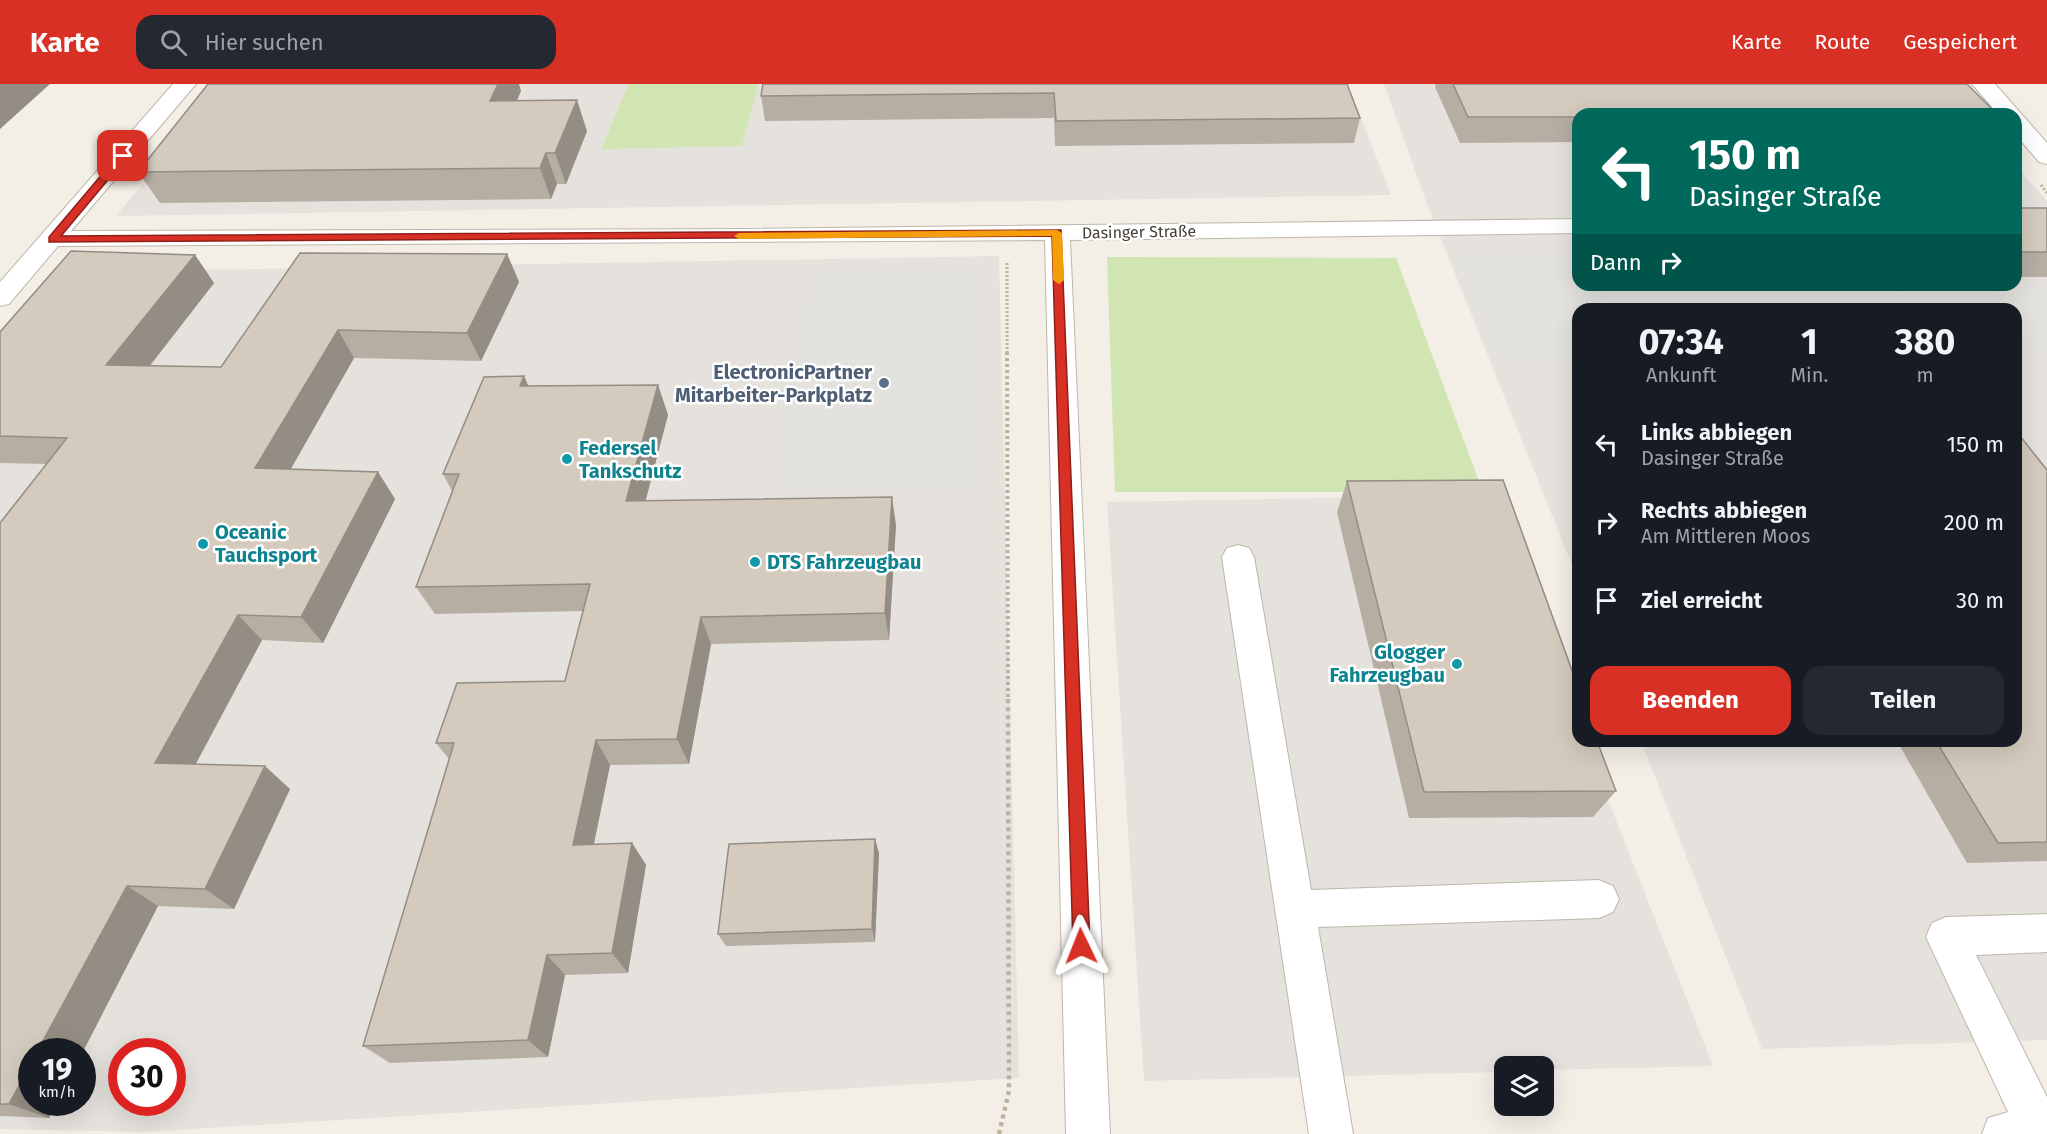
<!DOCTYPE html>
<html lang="de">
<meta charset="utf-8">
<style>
body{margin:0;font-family:"Fira Sans",sans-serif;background:#242831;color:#f1f3f6;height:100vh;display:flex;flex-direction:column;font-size:22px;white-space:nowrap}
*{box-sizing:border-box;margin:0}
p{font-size:20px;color:#9ea1a6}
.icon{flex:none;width:33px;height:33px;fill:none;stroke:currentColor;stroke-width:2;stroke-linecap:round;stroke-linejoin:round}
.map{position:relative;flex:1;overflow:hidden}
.panel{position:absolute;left:1572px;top:219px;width:450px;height:444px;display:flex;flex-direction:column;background:#171b24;border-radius:18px;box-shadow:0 6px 24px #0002}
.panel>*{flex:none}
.hud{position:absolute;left:1572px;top:24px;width:450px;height:183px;border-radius:18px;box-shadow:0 6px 24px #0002;background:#00695c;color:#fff;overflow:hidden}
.fabs{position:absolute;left:1494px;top:972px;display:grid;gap:12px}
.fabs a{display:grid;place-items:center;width:60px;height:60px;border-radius:12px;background:#171b24;box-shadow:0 6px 24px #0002;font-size:30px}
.speed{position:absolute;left:18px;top:954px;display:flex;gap:12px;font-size:30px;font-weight:700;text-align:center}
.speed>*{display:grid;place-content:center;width:78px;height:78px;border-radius:50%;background:#171b24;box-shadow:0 6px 24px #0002;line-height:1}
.speed small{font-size:15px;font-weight:400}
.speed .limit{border:9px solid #d22;background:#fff;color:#111}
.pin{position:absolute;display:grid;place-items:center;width:51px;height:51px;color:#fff;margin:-26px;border-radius:12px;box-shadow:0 3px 9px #0006}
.me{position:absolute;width:66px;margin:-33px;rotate:358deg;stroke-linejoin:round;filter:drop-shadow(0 0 4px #0008)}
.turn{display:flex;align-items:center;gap:21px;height:126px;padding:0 18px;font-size:27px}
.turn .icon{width:78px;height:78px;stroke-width:2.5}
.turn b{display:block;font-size:42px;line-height:51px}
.then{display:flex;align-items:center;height:57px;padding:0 18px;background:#0003;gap:12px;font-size:22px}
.eta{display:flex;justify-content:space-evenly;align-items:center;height:102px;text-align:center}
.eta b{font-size:36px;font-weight:700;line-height:42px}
.primary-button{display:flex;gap:12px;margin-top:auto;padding:12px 18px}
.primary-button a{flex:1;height:69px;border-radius:18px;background:#d93025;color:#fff;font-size:24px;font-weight:700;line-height:69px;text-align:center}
.primary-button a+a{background:#242831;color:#f1f3f6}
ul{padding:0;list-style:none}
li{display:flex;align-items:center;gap:18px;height:78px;padding:0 18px}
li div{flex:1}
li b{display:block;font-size:22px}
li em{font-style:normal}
header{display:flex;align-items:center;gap:36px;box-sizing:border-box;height:84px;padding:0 30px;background:#d93025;color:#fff}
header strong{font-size:28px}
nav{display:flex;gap:33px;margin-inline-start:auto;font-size:21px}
.search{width:420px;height:54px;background:#242831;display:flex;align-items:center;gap:15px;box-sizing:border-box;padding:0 21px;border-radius:18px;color:#9ea1a6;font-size:22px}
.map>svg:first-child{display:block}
.industrial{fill:#e5e1dc;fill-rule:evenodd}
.green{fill:#d1e5b2}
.parking{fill:#e4e2df}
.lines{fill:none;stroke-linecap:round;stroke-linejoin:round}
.minor-casing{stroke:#beb6aa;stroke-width:2}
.path-far2{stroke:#bfb19c;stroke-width:3;stroke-dasharray:2 2;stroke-linecap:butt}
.path-far1{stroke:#bfb19c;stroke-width:4;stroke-dasharray:3 3;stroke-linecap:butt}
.path{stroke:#bfb19c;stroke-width:4.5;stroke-dasharray:4 4;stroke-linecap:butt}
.minor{fill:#fff;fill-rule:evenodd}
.wall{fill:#b6aea3}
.shaded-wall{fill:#948d84}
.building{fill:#d4cabd;stroke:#948d84;stroke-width:1.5}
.route{fill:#d93025;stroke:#8d1f18;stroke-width:1.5}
.slow{fill:#f59e0b}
.service-dot{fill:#5c6f8a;stroke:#fff;stroke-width:2}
.culture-dot{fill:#0f9aa8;stroke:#fff;stroke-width:2}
.labels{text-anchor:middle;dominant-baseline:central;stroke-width:5;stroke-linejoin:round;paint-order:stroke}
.far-street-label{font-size:16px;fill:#463f37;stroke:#fff}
.service-label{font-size:20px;font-weight:bold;fill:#4e5e75;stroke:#fff;text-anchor:end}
.culture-label{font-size:20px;font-weight:bold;fill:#0d838f;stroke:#fff;text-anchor:start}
</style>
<header>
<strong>Karte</strong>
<div class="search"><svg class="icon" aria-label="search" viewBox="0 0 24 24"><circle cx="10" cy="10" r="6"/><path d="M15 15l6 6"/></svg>Hier suchen</div>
<nav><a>Karte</a><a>Route</a><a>Gespeichert</a></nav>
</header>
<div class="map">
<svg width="2047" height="1050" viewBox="0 0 2047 1050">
<rect width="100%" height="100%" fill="#f3efe7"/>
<path class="industrial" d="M226 0H1348L1391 111 116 132Z
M1384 0H1935L1578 30V201H2016V82L2047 117V956L1762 965 1641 657H2016V225H1578V496L1427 120Z
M999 172 1019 994 143 1048 0 1045V253L86 188ZM32 968H82V1018H32ZM122 968H172V1018H122Z
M1488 411 1578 657H1585L1713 982 1544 986V982H1504V988L1144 997 1107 418Z"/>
<path class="green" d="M629 0H758L742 62 601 65Z
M1107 173 1396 174 1483 408H1115Z"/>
<path class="parking" d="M1553 153H1578V201H1876L1882 208 2047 205V273H2016V225H1578V281L1498 282 1451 170 1560 168Z
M809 189H982L975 409H770Z"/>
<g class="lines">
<defs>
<path id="minor" d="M173 0H196L71 147 746 145 1578 135V149L1070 156 1110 1050H1066L1045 156 58 162 9 220 0 222V198Z
M1972 0H1995L2047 59V80L2039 78 2016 51V30H1998Z
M1238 461 1249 464 1254 473 1311 806 1599 796 1613 802 1619 815 1613 828 1599 834 1318 843 1353 1050H1309L1222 473 1227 464Z
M2047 830V868L1976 871 2047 1013V1050H1982L1988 1034 2008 1028 1926 853 1932 839 1946 833Z"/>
</defs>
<use href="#minor" class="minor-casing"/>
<path class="path-far2" d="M2041 101 2047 109
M1007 179V270"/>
<path class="path-far1" d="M1007 268 1008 613"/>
<path class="path" d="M999 1050 1009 1007 1008 611"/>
<use href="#minor" class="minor"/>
</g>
<path class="wall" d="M1347 0 1360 34 1354 59 1055 62 1054 34 765 37 761 12Z
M1436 0H1967L1578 30V58L1460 59 1435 3Z
M521 7 517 17 587 47 566 100H557L551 115 160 119 138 88Z
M2016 124H2047V193H2016Z
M507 170 519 198 481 277 354 274 290 385 378 388 395 415 323 559 262 556 195 680 290 705 234 825 158 822 49 1034 0 1032V439L46 380 0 379V248L195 171 214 199 150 282 221 283Z
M524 292 528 302 658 301 668 331 645 417 896 441 889 556 711 560 689 680 610 681 594 760 632 759 646 781 628 889 565 891 548 973 390 979 363 962 449 675 436 659 565 597 583 527 435 530 416 503 452 407 443 390Z
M2047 386V777L1967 779 1897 657H2016Z
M1347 397 1616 707 1593 733 1409 734 1337 428Z
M879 769 875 858 726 862 718 850Z"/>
<path class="shaded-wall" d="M0 0H50L0 45Z
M498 0H519L521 7 502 48 490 17Z
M577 16 587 47 566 100 555 69Z
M546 69 557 100 551 115 540 84Z
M507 170 519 198 481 277 467 249Z
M195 171 214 199 129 308 106 281Z
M338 246 354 274 276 411 255 384Z
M524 292 537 322 520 302Z
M658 301 668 331 638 446 626 417Z
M378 388 395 415 323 559 301 533Z
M892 413 896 441 889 556 885 529Z
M238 531 262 556 184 702 155 679Z
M701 533 711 560 689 680 677 655Z
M596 656 610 681 589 783 573 761Z
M265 682 290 705 234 825 205 805Z
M875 755 879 769 875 858 872 845Z
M632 759 646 781 628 889 612 869Z
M127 802 158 822 82 969V968H37Z
M547 871 565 891 548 973 528 956Z
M32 978V1018H57L49 1034 9 1020Z"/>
<path class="building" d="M208 0H498L490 17 577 16 555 69H546L540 84 138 88Z
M763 0H1347L1360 34 1056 37 1054 9 761 12Z
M1453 0H1967L1997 30H1578V33H1468Z
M2016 124H2047V168H2016Z
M71 167 195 171 106 281 221 283 300 169 507 170 467 249 338 246 255 384 378 388 301 533 238 531 155 679 265 682 205 805 127 802 37 968H32V978L9 1020H0V439L67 354 0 352V248Z
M524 292 520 302 658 301 626 417 892 413 885 529 701 533 677 655 596 656 573 761 632 759 612 869 547 871 528 956 363 962 454 659H436L457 599 565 597 590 500 416 503 459 390H443L484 293Z
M2016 347 2047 386V758L1998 759 1936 657H2016Z
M1503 396 1578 603V657H1597L1616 707 1424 708 1347 397Z
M875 755 872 845 718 850 729 760Z"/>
<path class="route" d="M119 70 128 72 61 152 1061 146 1090 862 1087 868 1081 870 1075 868 1073 862 1052 152 49 158V153Z"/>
<path class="slow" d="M1057 146 1062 149 1064 196 1059 200 1053 196 1052 152 739 155 734 152 739 149Z"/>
<circle class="service-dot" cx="884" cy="299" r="6"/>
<g class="culture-dot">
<circle cx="567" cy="375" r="6"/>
<circle cx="203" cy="460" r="6"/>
<circle cx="755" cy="478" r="6"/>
<circle cx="1457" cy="580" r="6"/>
</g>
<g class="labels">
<g class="far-street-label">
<text transform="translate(1139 148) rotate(-1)">Dasinger Straße</text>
</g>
<g class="service-label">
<text x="872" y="288">ElectronicPartner<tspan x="872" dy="23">Mitarbeiter-Parkplatz</tspan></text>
</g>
<g class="culture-label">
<text x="579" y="364">Federsel<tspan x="579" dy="23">Tankschutz</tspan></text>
<text x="215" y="448">Oceanic<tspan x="215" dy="23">Tauchsport</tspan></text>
<text x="767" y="478">DTS Fahrzeugbau</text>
<text x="1445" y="568" text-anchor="end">Glogger<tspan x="1445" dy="23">Fahrzeugbau</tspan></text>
</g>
</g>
</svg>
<div class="fabs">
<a><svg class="icon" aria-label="layers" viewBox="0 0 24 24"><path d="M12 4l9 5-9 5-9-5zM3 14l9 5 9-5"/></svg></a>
</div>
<div class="speed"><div>19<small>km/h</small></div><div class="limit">30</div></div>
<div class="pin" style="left:123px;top:72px;background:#d93025"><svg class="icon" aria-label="arrive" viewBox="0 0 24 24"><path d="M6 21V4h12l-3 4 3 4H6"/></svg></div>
<svg class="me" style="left:1081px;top:862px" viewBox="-20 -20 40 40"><path d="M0-17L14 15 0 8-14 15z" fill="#d93025" stroke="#fff" stroke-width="4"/></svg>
<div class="hud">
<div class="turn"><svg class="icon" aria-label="left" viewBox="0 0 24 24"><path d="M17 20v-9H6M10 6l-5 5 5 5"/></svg><div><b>150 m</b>Dasinger Straße</div></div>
<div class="then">Dann<svg class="icon" aria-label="right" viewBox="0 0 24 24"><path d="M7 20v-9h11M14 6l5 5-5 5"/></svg></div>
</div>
<section class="panel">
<div class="eta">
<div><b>07:34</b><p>Ankunft</p></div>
<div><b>1</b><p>Min.</p></div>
<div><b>380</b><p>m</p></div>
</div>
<ul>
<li><svg class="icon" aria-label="left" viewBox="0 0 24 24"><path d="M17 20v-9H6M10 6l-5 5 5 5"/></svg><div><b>Links abbiegen</b><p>Dasinger Straße</p></div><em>150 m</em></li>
<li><svg class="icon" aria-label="right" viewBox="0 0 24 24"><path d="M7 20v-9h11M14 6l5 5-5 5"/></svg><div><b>Rechts abbiegen</b><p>Am Mittleren Moos</p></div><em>200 m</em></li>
<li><svg class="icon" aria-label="arrive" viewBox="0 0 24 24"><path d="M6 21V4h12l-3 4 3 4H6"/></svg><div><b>Ziel erreicht</b></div><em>30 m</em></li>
</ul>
<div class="primary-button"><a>Beenden</a><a>Teilen</a></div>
</section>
</div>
